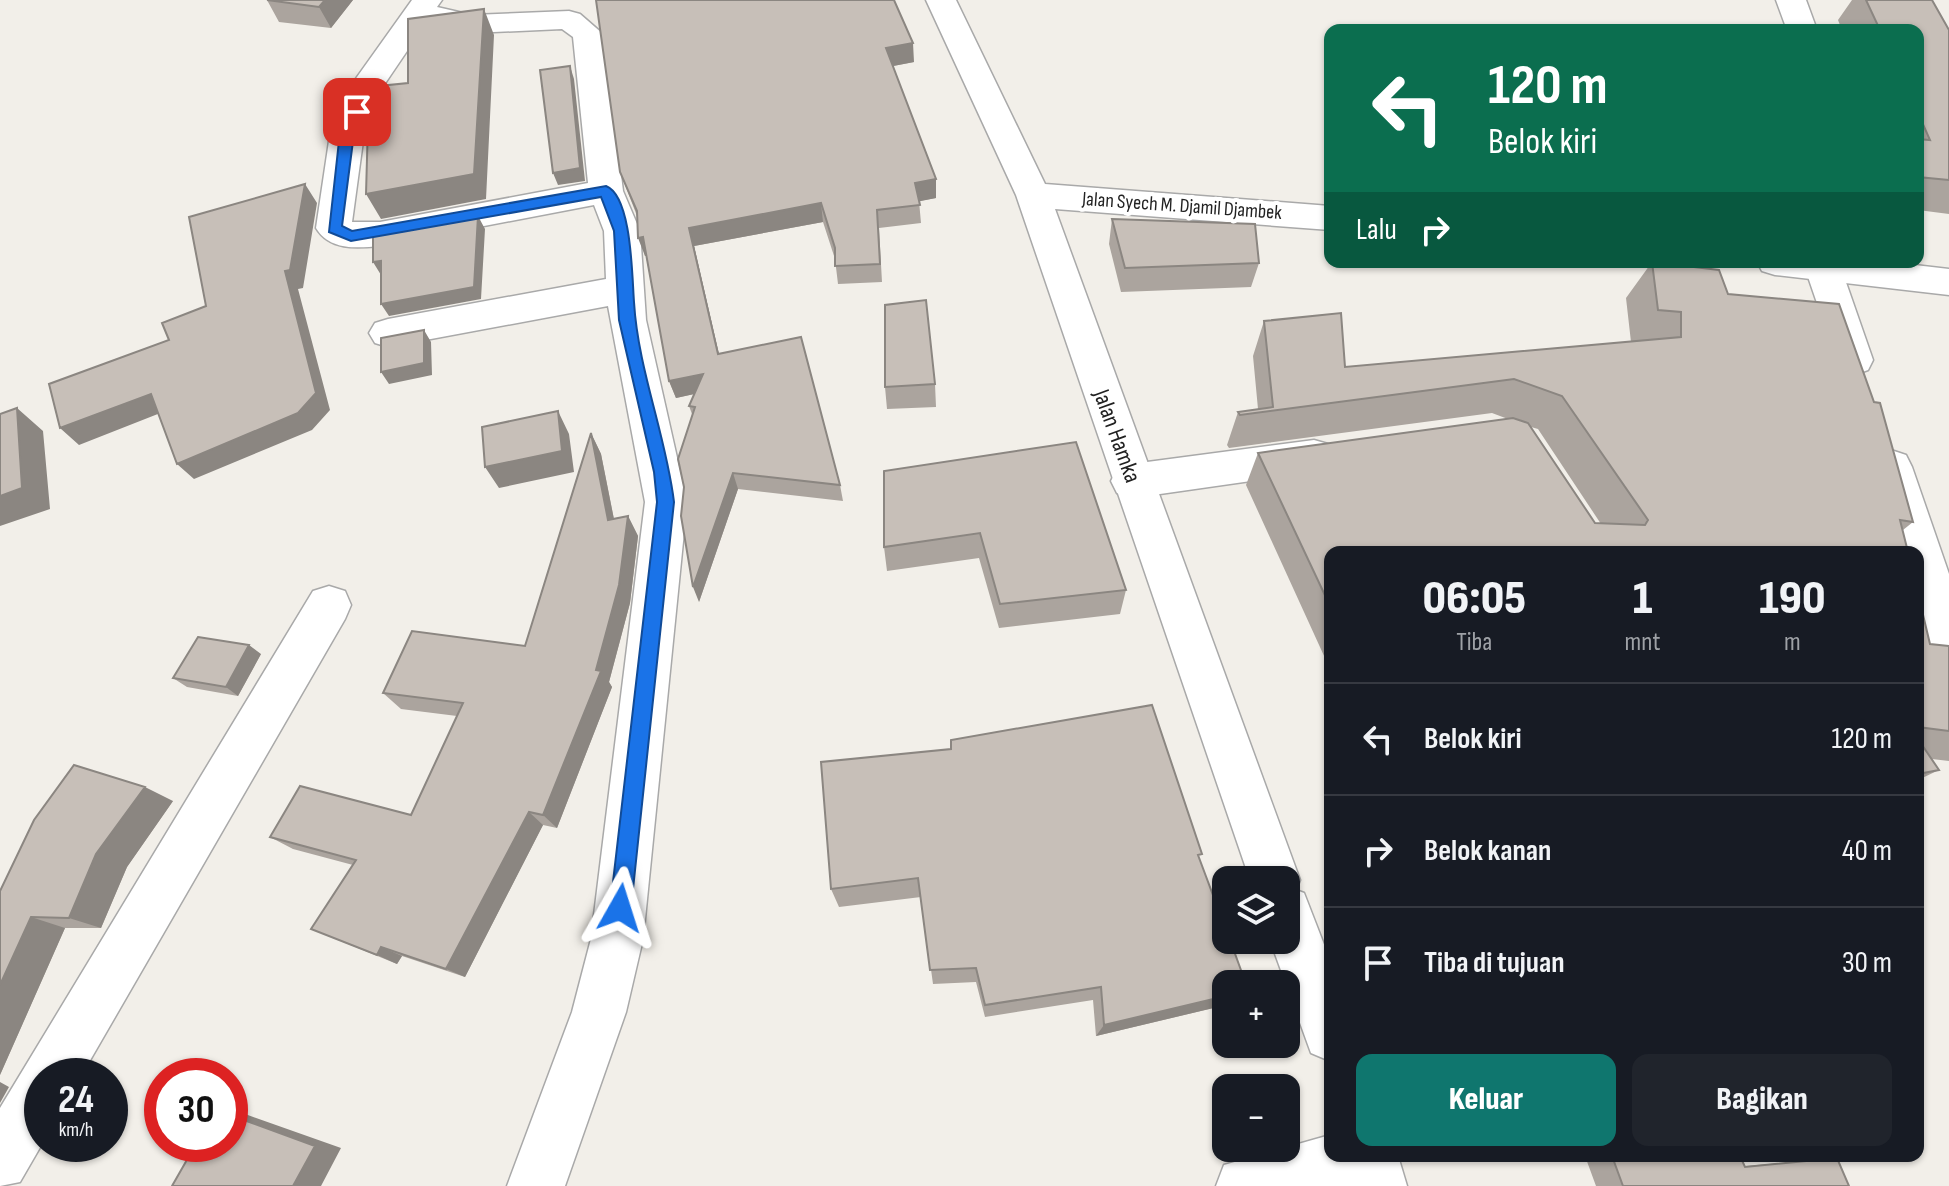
<!DOCTYPE html>
<html lang="id">
<meta charset="utf-8">
<style>
body{margin:0;font-family:"Sofia Sans Condensed",sans-serif;background:#20242c;color:#f1f3f6;height:100vh;display:flex;flex-direction:column;font-size:30px;white-space:nowrap}
*{box-sizing:border-box;margin:0}
p{font-size:26px;color:#9ea1a6}
.icon{flex:none;width:44px;height:44px;fill:none;stroke:currentColor;stroke-width:2;stroke-linecap:round;stroke-linejoin:round}
.map{position:relative;flex:1;overflow:hidden}
.details{position:absolute;left:1324px;top:546px;width:600px;height:616px;display:flex;flex-direction:column;background:#171b24;border-radius:16px;box-shadow:0 2px 6px #0004}
.details>*{flex:none}
.guide{position:absolute;left:1324px;top:24px;width:600px;height:244px;border-radius:16px;box-shadow:0 2px 6px #0004;background:#0b6e4f;color:#fff;overflow:hidden}
.buttons{position:absolute;left:1212px;top:866px;display:grid;gap:16px}
.buttons a{display:grid;place-items:center;width:88px;height:88px;border-radius:16px;background:#171b24;box-shadow:0 2px 6px #0004;font-size:40px}
.speed{position:absolute;left:24px;top:1058px;display:flex;gap:16px;font-size:40px;font-weight:700;text-align:center}
.speed>*{display:grid;place-content:center;width:104px;height:104px;border-radius:50%;background:#171b24;box-shadow:0 2px 6px #0004;line-height:1}
.speed small{font-size:20px;font-weight:400}
.speed .limit{border:12px solid #d22;background:#fff;color:#111}
.pin{position:absolute;display:grid;place-items:center;width:68px;height:68px;color:#fff;margin:-34px;border-radius:16px;box-shadow:0 4px 12px #0006}
.me{position:absolute;width:88px;margin:-44px;rotate:6deg;stroke-linejoin:round;filter:drop-shadow(0 0 6px #0008)}
.turn{display:flex;align-items:center;gap:28px;height:168px;padding:0 32px;font-size:36px}
.turn .icon{width:104px;height:104px;stroke-width:2.5}
.turn b{display:block;font-size:56px;line-height:68px}
.then{display:flex;align-items:center;height:76px;padding:0 32px;background:#0003;gap:16px;font-size:30px}
.eta{display:flex;justify-content:space-evenly;align-items:center;height:136px;text-align:center}
.eta b{font-size:48px;font-weight:800;line-height:56px}
.primary-button{display:flex;gap:16px;margin-top:auto;padding:16px 32px}
.primary-button a{flex:1;height:92px;border-radius:16px;background:#0f766e;color:#fff;font-size:32px;font-weight:800;line-height:92px;text-align:center}
.primary-button a+a{background:#20242c;color:#f1f3f6}
ul{padding:0;list-style:none}
li{display:flex;align-items:center;gap:24px;height:112px;padding:0 32px;border-top:2px solid #363941}
li div{flex:1}
li b{display:block;font-size:30px}
li em{font-style:normal}
.map>svg:first-child{display:block}
.lines{fill:none;stroke-linecap:round;stroke-linejoin:round}
.minor-casing{stroke:#a9a9a9;stroke-width:3}
.tertiary-casing{stroke:#a9a9a9;stroke-width:3}
.minor{fill:#fff;fill-rule:evenodd}
.tertiary{fill:#fff;fill-rule:evenodd}
.wall{fill:#aba49e;fill-rule:evenodd}
.shaded-wall{fill:#8b8681}
.building{fill:#c7bfb8;stroke:#8b8681;stroke-width:2}
.route{fill:#1a73e8;stroke:#114b97;stroke-width:2}
.labels{text-anchor:middle;dominant-baseline:central;stroke-width:8;stroke-linejoin:round;paint-order:stroke}
.far-street-label{font-size:20px;fill:#222;stroke:#fff}
.street-label{font-size:24px;fill:#222;stroke:#fff}
</style>
<div class="map">
<svg width="1949" height="1186" viewBox="0 0 1949 1186">
<rect width="100%" height="100%" fill="#f2efe9"/>
<g class="lines">
<defs>
<path id="minor" d="M412 0H442L437 7 472 15 569 11 580 14 603 34 623 191 640 231 646 320 687 502 643 939 626 1012 565 1186H507L572 1012 591 939 645 502 608 306 388 347 375 343 369 333 375 323 388 319 606 279 604 231 594 205 380 246C357 248 330 251 316 228L329 141 352 84ZM426 23 472 33 562 29 573 37 588 183 380 222H352L363 141 384 85Z
M1776 0H1806L1817 30H1787Z
M1808 262H1838L1841 268 1873 360 1868 370 1854 375 1840 370 1805 268Z
M1314 440 1328 444 1334 456 1328 468 1314 472 1132 498 1117 493 1111 481 1117 469 1132 464Z
M1891 450 1906 455 1912 467 1949 574V659L1933 653C1917 619 1918 589 1918 552H1898L1870 467 1876 455Z
M329 586 345 591 351 605 345 619 81 1076H42V1144L20 1182 0 1186V1108L313 591Z
M1330 1135V1156H1387L1378 1176 1353 1186H1216L1224 1165Z"/>
<path id="tertiary" d="M926 0H956L1045 184 1330 206V230L1055 209 1300 880 1296 890 1304 893 1330 960V1061L1311 1053 1270 940H1286V880H1250L1016 195Z
M1757 262H1889L1949 269V295L1775 275 1762 271Z
M1340 1156H1398L1407 1186H1349Z"/>
</defs>
<use href="#minor" class="minor-casing"/>
<use href="#tertiary" class="tertiary-casing"/>
<use href="#minor" class="minor"/>
<use href="#tertiary" class="tertiary"/>
</g>
<path class="wall" d="M267 0H353L331 28 279 22Z
M596 0 914 62 893 66 936 198 919 201 921 223 879 228 882 282 838 284 835 259 823 222 694 246 719 354 840 485 843 501 738 489 699 602 692 414 689 406 694 394 676 398 669 381 646 256H645L637 216 620 172Z
M1852 0H1932L1949 30V214L1918 210V30H1842L1838 20Z
M1112 219 1259 263 1251 287 1121 292 1109 244Z
M1652 262 1728 294 1913 522 1903 530 1330 552V669L1246 485 1258 453 1508 419 1492 413 1229 448 1227 445 1238 412 1258 409 1253 356 1264 321 1345 367 1631 342 1626 298ZM1531 427 1538 429 1601 524 1595 523Z
M935 384 936 407 887 409 885 387Z
M591 433 601 454 614 519 628 516 638 536 630 603 609 682 612 687 557 828 543 825 465 977 402 956 397 964 311 929 353 865 293 849 270 837 411 815 457 716 401 709 383 693 525 646Z
M1076 442 1126 590 1120 614 999 628 979 558 887 571 884 547Z
M1918 594 1930 644 1949 646V761L1932 759 1939 770 1918 780Z
M261 654 238 696 187 687 173 678Z
M821 762 1199 859 1226 984V1005L1096 1036 1093 1000 985 1017 976 982 933 984 921 897 839 907 831 889Z
M173 801 127 867 101 928H65L0 1075 34 820Z
M1585 1156H1740L1745 1166 1837 1158 1849 1186H1596Z"/>
<path class="shaded-wall" d="M325 0H353L331 28 319 7Z
M484 9 494 35 486 199 381 219 366 194Z
M913 43 914 62 888 67 886 48Z
M570 66 574 79 585 181 558 185 553 173Z
M936 179V198L916 202 915 183Z
M305 184 317 203 303 288 298 289 330 410 312 430 194 479 177 464 285 271Z
M821 203 823 222 694 246 723 372 718 354 689 228Z
M478 216 485 229 481 299 389 316 381 304Z
M643 237 649 255 645 256 638 238Z
M381 261V275L373 262Z
M424 330 431 342 432 375 389 384 381 372Z
M703 374 708 391 676 398 669 381Z
M151 394 168 410 79 445 60 428Z
M17 408 43 431 50 509 0 526V496Z
M558 411 569 434 574 472 499 488 485 467Z
M591 433 601 454 618 540 608 520Z
M733 473 738 489 699 602 693 587Z
M628 516 638 536 630 603 609 682 612 687 557 828 543 815 596 670Z
M249 645 261 654 238 696 226 687Z
M145 787 173 801 127 867 101 928 69 918 96 854Z
M529 812 543 825 465 977 446 969Z
M31 917 65 928 0 1075V985Z
M381 947 402 956 397 964 377 955Z
M1226 996V1005L1096 1036 1104 1025Z
M0 1082 9 1087 0 1103Z
M230 1112 245 1114 341 1148 321 1186H293L230 1115Z"/>
<path class="building" d="M267 0H325L319 7Z
M596 0H894L913 43 886 48 936 179 915 183 920 205 877 210 880 264 835 266V248L821 203 689 228 718 354 801 337 840 485 733 473 693 587 681 516 684 487 678 459 695 407 689 406 703 374 669 381 643 237 638 238 637 211 620 172Z
M1866 0H1932L1949 30V180L1918 177V139L1930 140 1918 113V30H1880Z
M484 9 474 174 366 194 369 87 408 83V19Z
M570 66 580 168 553 173 540 70Z
M305 184 290 270 285 271 316 393 298 413 177 464 151 394 60 428 49 384 169 340 162 323 206 306 189 217Z
M478 216 474 287 381 304V261L373 262V236Z
M1112 219 1255 224 1259 263 1125 268Z
M1652 262 1719 270 1728 294 1839 304 1874 402 1880 403 1913 522 1900 520 1908 552H1330V606L1258 453 1513 418 1528 423 1595 523 1645 525 1648 520 1562 396 1514 379 1240 415 1238 412 1273 407 1264 321 1341 313 1345 367 1681 337V312L1658 310Z
M926 300 935 384 885 387V305Z
M424 330V363L381 372V338Z
M17 408 22 488 0 496V414Z
M558 411 562 451 485 467 482 427Z
M591 433 608 520 628 516 619 585 596 670 601 671 543 815 529 812 446 969 381 947 377 955 311 929 356 860 270 837 300 786 411 815 463 703 383 693 412 631 525 646Z
M1076 442 1126 590 1000 604 980 533 884 547V471Z
M1918 594 1930 644 1949 646V731L1918 727Z
M198 637 249 645 226 687 173 678Z
M1152 705 1202 854 1198 855 1226 930V940H1230L1246 984H1226V996L1104 1025 1101 987 985 1005 976 968 930 970 918 878 831 889 821 762 951 749V740Z
M1918 739 1939 770 1918 774Z
M74 765 145 787 96 854 69 918 31 917 0 985V891L34 820Z
M230 1115 315 1146 293 1186H172L196 1144H230Z
M1612 1156H1740L1745 1167 1837 1158 1849 1186H1623Z"/>
<path class="route" d="M352 109 364 112 353 141 342 226 352 231 606 186C632 196 632 277 634 302 638 370 666 435 674 502L631 908 628 916 620 919 613 916 610 908 657 502 654 472 619 320 614 231 601 197 351 241 329 232 339 141Z"/>
<g class="labels">
<g class="far-street-label">
<text transform="translate(1182 206) rotate(4)">Jalan Syech M. Djamil Djambek</text>
</g>
<g class="street-label">
<text transform="translate(1117 436) rotate(70)">Jalan Hamka</text>
</g>
</g>
</svg>
<div class="buttons">
<a><svg class="icon" aria-label="layers" viewBox="0 0 24 24"><path d="M12 4l9 5-9 5-9-5zM3 14l9 5 9-5"/></svg></a>
<a>+</a>
<a>−</a>
</div>
<div class="speed"><div>24<small>km/h</small></div><div class="limit">30</div></div>
<div class="pin" style="left:357px;top:112px;background:#d93025"><svg class="icon" aria-label="arrive" viewBox="0 0 24 24"><path d="M6 21V4h12l-3 4 3 4H6"/></svg></div>
<svg class="me" style="left:620px;top:908px" viewBox="-20 -20 40 40"><path d="M0-17L14 15 0 8-14 15z" fill="#1a73e8" stroke="#fff" stroke-width="4"/></svg>
<div class="guide">
<div class="turn"><svg class="icon" aria-label="left" viewBox="0 0 24 24"><path d="M17 20v-9H6M10 6l-5 5 5 5"/></svg><div><b>120 m</b>Belok kiri</div></div>
<div class="then">Lalu<svg class="icon" aria-label="right" viewBox="0 0 24 24"><path d="M7 20v-9h11M14 6l5 5-5 5"/></svg></div>
</div>
<section class="details">
<div class="eta">
<div><b>06:05</b><p>Tiba</p></div>
<div><b>1</b><p>mnt</p></div>
<div><b>190</b><p>m</p></div>
</div>
<ul>
<li><svg class="icon" aria-label="left" viewBox="0 0 24 24"><path d="M17 20v-9H6M10 6l-5 5 5 5"/></svg><div><b>Belok kiri</b></div><em>120 m</em></li>
<li><svg class="icon" aria-label="right" viewBox="0 0 24 24"><path d="M7 20v-9h11M14 6l5 5-5 5"/></svg><div><b>Belok kanan</b></div><em>40 m</em></li>
<li><svg class="icon" aria-label="arrive" viewBox="0 0 24 24"><path d="M6 21V4h12l-3 4 3 4H6"/></svg><div><b>Tiba di tujuan</b></div><em>30 m</em></li>
</ul>
<div class="primary-button"><a>Keluar</a><a>Bagikan</a></div>
</section>
</div>
